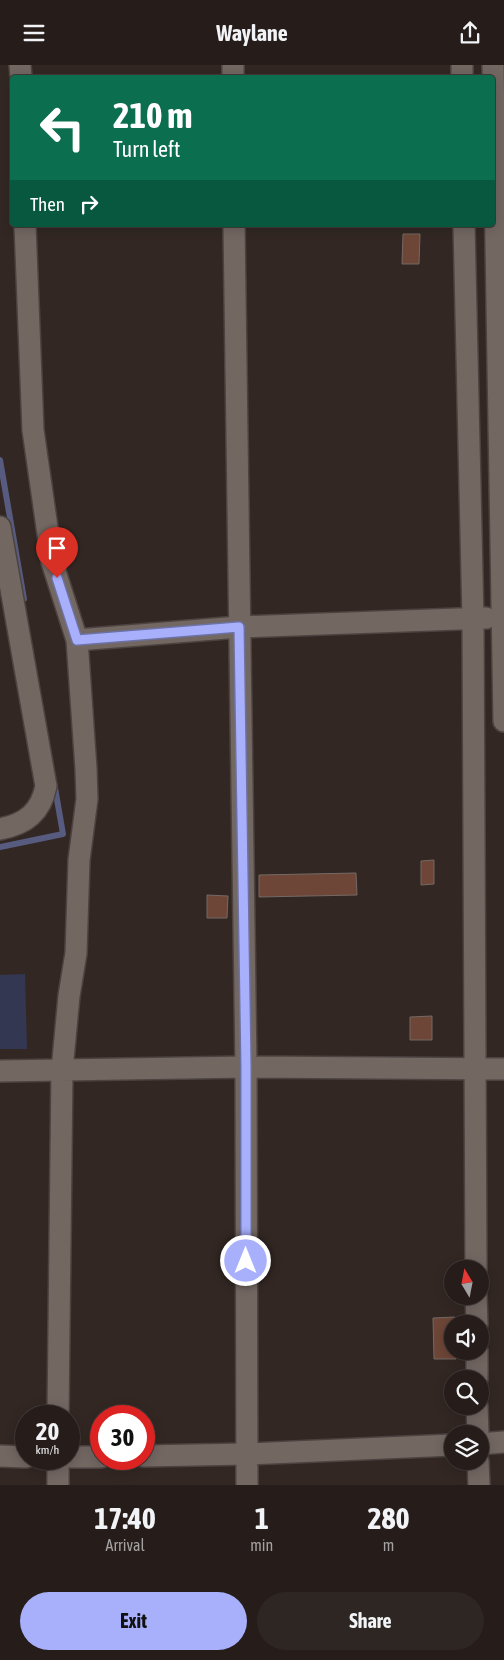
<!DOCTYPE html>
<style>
body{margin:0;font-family:"Asap Condensed",sans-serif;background:#2e2623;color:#f1f3f6;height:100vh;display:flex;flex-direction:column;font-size:19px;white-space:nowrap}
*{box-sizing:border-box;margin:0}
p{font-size:16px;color:#a4a2a2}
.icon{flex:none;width:28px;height:28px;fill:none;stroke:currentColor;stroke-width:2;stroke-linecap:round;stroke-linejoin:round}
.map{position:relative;height:1420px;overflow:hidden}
.details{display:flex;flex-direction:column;background:#261d1a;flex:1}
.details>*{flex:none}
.guide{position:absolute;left:10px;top:10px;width:485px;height:152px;border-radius:5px;box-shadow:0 2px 12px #0003,0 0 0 1px #423b39;background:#0b6e4f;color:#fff;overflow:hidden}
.needle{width:32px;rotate:350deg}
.fabs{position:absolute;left:444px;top:1195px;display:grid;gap:10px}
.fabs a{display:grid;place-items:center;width:45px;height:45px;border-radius:50%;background:#261d1a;box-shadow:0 2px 12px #0003,0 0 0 1px #423b39;font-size:25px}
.speed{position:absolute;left:15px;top:1340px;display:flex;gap:10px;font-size:25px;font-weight:700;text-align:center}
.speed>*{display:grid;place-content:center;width:65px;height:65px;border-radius:50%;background:#261d1a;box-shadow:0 2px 12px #0003,0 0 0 1px #423b39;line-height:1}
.speed small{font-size:12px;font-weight:400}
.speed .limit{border:8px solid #d22;background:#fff;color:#111}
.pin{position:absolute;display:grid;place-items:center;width:42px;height:42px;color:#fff;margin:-51px -21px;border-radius:50% 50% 50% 0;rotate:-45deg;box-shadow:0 0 5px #0007}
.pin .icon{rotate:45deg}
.me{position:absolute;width:55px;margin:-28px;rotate:0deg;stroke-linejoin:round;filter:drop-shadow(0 0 4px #0008)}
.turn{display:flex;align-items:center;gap:18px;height:105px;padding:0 20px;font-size:22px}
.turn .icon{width:65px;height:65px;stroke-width:2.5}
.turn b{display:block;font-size:35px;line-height:42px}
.then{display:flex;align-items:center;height:48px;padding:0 20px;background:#0003;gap:10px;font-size:19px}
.eta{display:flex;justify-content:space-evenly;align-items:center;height:85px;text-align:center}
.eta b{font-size:30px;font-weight:700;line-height:35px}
.primary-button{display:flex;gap:10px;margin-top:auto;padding:10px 20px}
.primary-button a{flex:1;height:58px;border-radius:30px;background:#a8b0fc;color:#111;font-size:20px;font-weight:700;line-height:58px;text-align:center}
.primary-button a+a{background:#2e2623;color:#f1f3f6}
header{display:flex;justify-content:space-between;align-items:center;height:65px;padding:0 20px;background:#261d1a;font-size:22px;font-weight:700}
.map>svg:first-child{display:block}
.green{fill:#343751}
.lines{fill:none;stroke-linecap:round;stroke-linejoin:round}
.stream{stroke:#575b7f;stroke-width:6}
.building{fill:#6d4637;stroke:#756964}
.street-casing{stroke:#4c4340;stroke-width:24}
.street{stroke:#736762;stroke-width:21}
.route-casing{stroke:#6d72a4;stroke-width:12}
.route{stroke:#a8b0fc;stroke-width:9}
</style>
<header><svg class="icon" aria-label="menu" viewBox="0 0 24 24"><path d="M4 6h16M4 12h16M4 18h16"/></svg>Waylane<svg class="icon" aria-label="share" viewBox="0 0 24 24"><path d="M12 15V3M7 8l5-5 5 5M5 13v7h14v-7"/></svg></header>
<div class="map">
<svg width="504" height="1420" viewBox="0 0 504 1420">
<rect width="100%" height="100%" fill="#322723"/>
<path class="green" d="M25 909 27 984H0V910Z"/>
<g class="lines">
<path class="stream" d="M0 395 24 534
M0 782 63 769 54 717"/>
</g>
<path class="building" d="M403 169H420L419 199H402Z
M434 795V819L421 820V796Z
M356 808 357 830 259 832V810Z
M207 830 228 831 227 853H207Z
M432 951V975H410V952Z
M455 1252V1259H452V1286H456V1294H434L433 1253Z"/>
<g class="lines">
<defs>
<path id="street" d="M20 0 21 12
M233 0V12
M462 0V12
M493 0 504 656
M25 160 33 365 52 497 77 575 86 704 87 734 79 795 76 888 69 931 62 1005 58 1351
M234 160 246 1002 247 1420
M464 160 473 554 476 1204
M0 462 46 721C41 747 26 759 0 764
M77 575 239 562 486 553
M0 1006 246 1002 504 1004
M476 1231 477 1259
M477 1286V1314
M477 1341 478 1369
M480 1379 504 1377
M0 1391 26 1392
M144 1391 246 1389 452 1380
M69 1392H101
M58 1394V1420
M478 1396 479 1420"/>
</defs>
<use href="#street" class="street-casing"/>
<use href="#street" class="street"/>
</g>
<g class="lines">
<defs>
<path id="route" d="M57 513 77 575 239 562 246 1002V1196"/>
</defs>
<use href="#route" class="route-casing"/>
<use href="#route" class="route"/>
</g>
</svg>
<div class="fabs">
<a><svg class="needle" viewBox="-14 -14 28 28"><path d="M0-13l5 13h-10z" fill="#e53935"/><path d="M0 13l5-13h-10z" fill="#a4a2a2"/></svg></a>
<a><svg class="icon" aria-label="sound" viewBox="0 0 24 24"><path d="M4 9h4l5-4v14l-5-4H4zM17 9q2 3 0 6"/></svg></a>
<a><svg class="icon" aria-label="search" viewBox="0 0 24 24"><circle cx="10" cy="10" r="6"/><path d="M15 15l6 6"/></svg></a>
<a><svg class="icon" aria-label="layers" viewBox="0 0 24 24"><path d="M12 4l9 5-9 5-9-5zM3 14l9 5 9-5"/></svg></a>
</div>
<div class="speed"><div>20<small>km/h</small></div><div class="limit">30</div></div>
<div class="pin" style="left:57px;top:513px;background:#d93025"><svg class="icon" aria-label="arrive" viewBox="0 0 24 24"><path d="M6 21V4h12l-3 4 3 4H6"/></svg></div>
<svg class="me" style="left:246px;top:1196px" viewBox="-20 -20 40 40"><circle r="17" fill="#a8b0fc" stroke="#fff" stroke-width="3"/><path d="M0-11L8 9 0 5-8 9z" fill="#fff"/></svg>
<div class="guide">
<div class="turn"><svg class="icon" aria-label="left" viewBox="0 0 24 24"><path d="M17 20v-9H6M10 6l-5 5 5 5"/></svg><div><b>210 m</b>Turn left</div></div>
<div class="then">Then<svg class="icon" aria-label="right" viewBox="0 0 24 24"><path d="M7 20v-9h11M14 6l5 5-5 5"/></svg></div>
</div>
</div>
<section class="details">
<div class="eta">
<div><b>17:40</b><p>Arrival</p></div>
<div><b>1</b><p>min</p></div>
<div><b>280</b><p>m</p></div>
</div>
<div class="primary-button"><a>Exit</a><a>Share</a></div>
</section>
